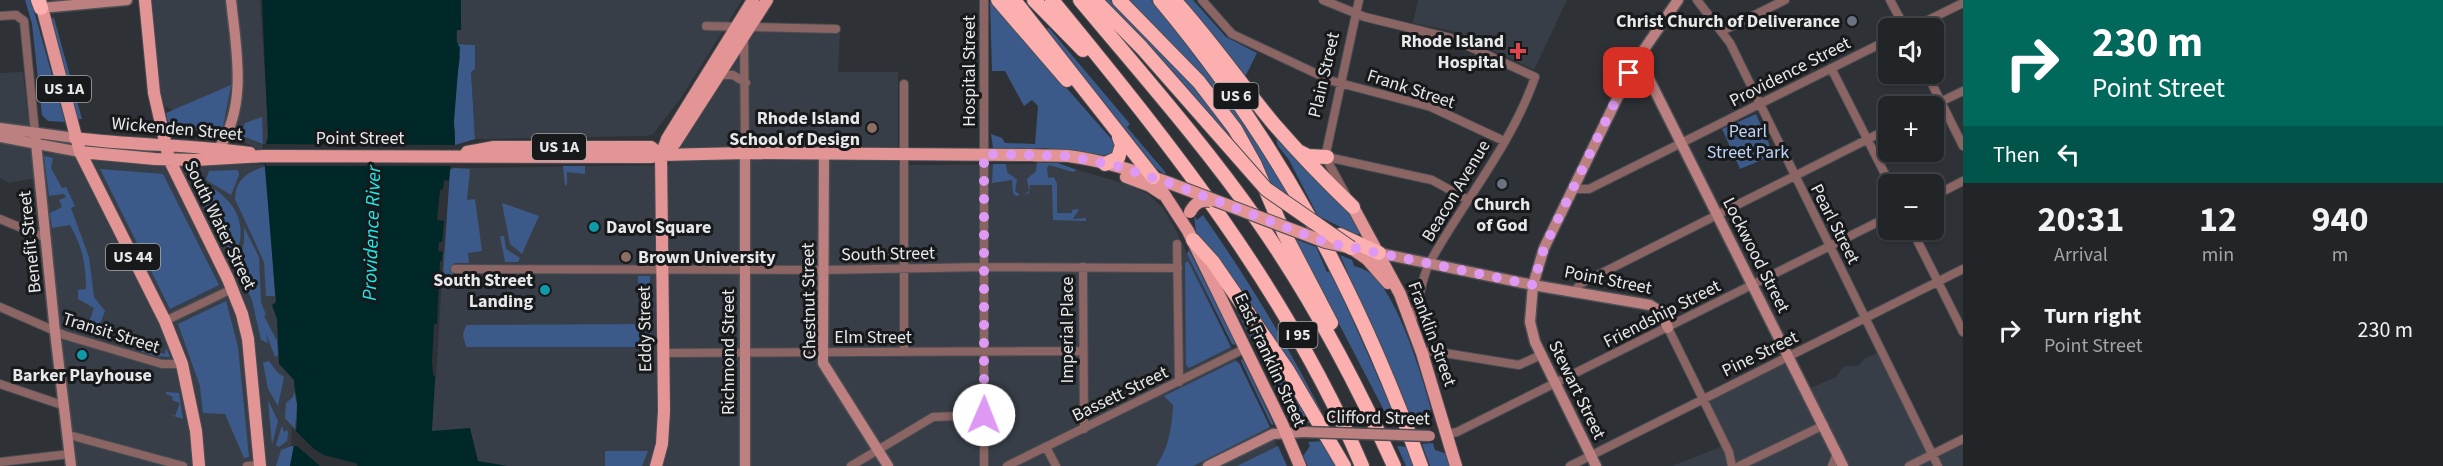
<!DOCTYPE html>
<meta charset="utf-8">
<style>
body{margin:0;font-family:"Source Sans 3",sans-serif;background:#2a2d30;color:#f1f3f6;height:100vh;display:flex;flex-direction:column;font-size:22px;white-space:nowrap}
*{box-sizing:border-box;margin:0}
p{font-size:20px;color:#a2a5a8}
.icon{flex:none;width:33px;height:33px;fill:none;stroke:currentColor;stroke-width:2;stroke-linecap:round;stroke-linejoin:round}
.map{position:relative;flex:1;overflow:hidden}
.drawer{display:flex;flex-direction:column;background:#222528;width:480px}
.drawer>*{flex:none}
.top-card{background:#00695c;color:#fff;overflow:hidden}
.controls{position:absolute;left:1878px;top:18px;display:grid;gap:12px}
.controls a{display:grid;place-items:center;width:66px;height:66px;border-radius:9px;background:#222528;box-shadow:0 2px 4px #0004,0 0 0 2px #3f4245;font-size:30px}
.pin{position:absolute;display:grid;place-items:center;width:51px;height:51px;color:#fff;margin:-26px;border-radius:12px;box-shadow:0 3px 9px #0006}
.me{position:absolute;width:66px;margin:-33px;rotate:1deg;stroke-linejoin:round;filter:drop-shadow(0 0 4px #0008)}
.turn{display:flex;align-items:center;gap:21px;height:126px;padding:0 30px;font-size:27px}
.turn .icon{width:78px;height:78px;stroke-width:2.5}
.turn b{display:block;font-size:42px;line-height:51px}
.then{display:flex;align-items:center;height:57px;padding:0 30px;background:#0003;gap:12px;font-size:22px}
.eta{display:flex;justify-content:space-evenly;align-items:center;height:102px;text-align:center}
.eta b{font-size:36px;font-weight:700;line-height:42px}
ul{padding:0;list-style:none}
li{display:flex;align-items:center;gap:18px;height:90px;padding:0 30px}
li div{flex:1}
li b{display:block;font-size:22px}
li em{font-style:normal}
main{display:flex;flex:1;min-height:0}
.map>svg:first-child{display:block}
.built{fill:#383e47}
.green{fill:#3c5a89}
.water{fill:#002828}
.pier{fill:#2e3136}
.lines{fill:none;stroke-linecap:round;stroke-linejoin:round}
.street-casing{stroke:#4b4e53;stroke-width:10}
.secondary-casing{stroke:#4b4e53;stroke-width:13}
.primary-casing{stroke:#4b4e53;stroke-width:14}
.highway-casing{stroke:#4b4e53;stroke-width:16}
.street{stroke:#8b6464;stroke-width:8}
.secondary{stroke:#bd8080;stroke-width:10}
.primary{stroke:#e39595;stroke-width:12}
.highway{stroke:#fbafae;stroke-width:14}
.secondary-bridge-casing{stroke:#4b4e53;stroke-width:13;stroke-linecap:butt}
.primary-bridge-casing{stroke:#4b4e53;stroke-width:14;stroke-linecap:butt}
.highway-bridge-casing{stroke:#4b4e53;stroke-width:16;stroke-linecap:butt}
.secondary-bridge{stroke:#bd8080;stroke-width:10}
.primary-bridge{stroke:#e39595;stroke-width:12}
.highway-bridge{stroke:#fbafae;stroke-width:14}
.route{stroke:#dd99f3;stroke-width:10;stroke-dasharray:0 18}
.worship-dot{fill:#6b7280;stroke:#18191b;stroke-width:2}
.health-dot{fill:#e0444e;stroke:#18191b;stroke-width:2}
.education-dot{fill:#8d6e63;stroke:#18191b;stroke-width:2}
.culture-dot{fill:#0f9aa8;stroke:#18191b;stroke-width:2}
.labels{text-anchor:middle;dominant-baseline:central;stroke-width:6;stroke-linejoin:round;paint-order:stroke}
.shield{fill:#18191b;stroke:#a8aaad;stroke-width:1.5}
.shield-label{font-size:16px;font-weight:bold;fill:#e6e8eb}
.poi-label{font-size:18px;font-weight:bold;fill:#e6e8eb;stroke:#18191b;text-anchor:end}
.street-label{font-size:18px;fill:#e6e8eb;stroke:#18191b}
.park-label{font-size:18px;fill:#bcd4f8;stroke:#18191b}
.water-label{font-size:20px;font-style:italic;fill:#1eeaeb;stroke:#18191b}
</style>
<main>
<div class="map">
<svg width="1963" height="466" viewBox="0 0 1963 466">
<rect width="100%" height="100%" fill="#2e3136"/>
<path class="built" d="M145 0H260L269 137 267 155 252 146 164 106 162 102Z
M461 0H742L681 98 653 134 646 136 475 139 471 72 475 69V45L457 43 456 33 457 30H460Z
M1418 0H1567L1534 70 1452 31 1413 23Z
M754 32 840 33 838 72H898V165L1058 164 1129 185 1148 194 1163 208 1177 232 1286 466H73L41 153 161 163 471 168 669 165Z
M23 72 36 178 9 183 0 178V73Z
M1880 352 1933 450 1963 436V466H1672L1725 445 1705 400 1787 355 1808 389 1836 377 1844 366H1858L1865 358Z"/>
<path class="green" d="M25 0H31L65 122 48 121 42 115 32 24Z
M1102 0H1110L1205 94 1247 156Z
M1125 0H1151L1186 39 1227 93 1296 205 1272 187 1266 175Z
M1177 0H1193L1226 37 1257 53 1245 77Z
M990 1 1114 142 1116 148 1110 156 1045 148H993L991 134 1002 138 1005 143 1035 144 1038 106 1032 100 1024 106 1005 71H992Z
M54 18 82 119H78L50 19Z
M1049 28 1130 124 1127 127 1166 173 1164 174 1152 165 1044 29Z
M458 44 475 45V69L471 72 475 139 455 145V130L450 120 460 58Z
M231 85 222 132 169 128 166 113Z
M1756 114 1774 155 1740 169 1722 129Z
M262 117 263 144 240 135 245 123Z
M1274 131 1349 211 1361 228 1360 234H1355L1318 216 1289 160 1278 146Z
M44 156 53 158 51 168 62 188 66 187 75 206 71 208 89 257 94 297 105 311 97 332 94 331 96 325 89 322 94 308 78 299V290L86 289C86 264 82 246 70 225L52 228 50 213 62 207 59 200 66 197 64 194 49 196Z
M1037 163H1058L1077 170 1073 172 1049 165 1047 168 1048 178 1054 177 1057 184V213H1072V210L1079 209 1073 219 1086 218V221L1053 220 1052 185H1030L1029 193 1024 195 1029 191 1027 179 1036 171Z
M993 164H1006L1007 172 1017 180 1015 191 1020 195 1016 196 1013 193 1012 180 992 183Z
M266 166 275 296H266L264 262 235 199C236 178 248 172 266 166Z
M563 166H585V174L567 172V184L565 186Z
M454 168 470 169 467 200 475 199 482 251 468 253 469 263H454L453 277H443L450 170Z
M100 169 163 174 219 285 170 309Z
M238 170 239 175 231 195 206 180 209 171Z
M205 183C236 201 250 224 234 259L198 190Z
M502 203 539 216 522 254 510 244Z
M1203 215C1250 282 1291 351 1328 424L1325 425 1196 232 1194 216 1197 220Z
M244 227 259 257 261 302 266 315 264 316 277 341 278 355 275 357 266 333 268 343 261 340 252 300 236 267 244 243Z
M500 236H504L506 249 520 258 518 262H505Z
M1295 239 1316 247 1327 272 1331 271 1398 423 1390 422Z
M1189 250 1235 342V345L1232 344 1187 254Z
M1340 255 1352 260 1354 266C1360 268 1367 270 1371 274 1398 296 1422 375 1431 409L1422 420 1423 426H1415Z
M1188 261 1231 347 1189 368 1186 365 1185 263Z
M638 276H650V290L638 293Z
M226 301 238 347 249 457 244 458 225 414 203 413 200 386 178 324Z
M1238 313H1240L1285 375 1314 424 1292 420Z
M650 324 651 347H466L463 335 466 325Z
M134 332 143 350 165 354 166 348 170 357 154 356 137 350 130 338Z
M1241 359 1243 360 1274 425 1271 424 1241 361Z
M269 361 277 372 284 377 278 406 268 389 263 363Z
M1235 361 1239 363 1270 427 1193 466H1156C1169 448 1172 426 1173 405L1164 396Z
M166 392 179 393 183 419 164 413 175 416 180 403 172 400 173 397 166 394Z
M294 392 297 404 295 429 285 418 286 403 293 397Z
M268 400 278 421 272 445Z
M282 425 284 432 287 430 288 433 287 441 279 447 276 445Z
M1323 441 1337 466H1308L1303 456 1310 446 1308 442Z
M1433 443 1435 450 1447 454 1450 466H1430L1422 444Z
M294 445 290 466H276L281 450Z
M1278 446 1287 466H1237Z
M1397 446 1407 447 1414 466H1406Z
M605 451H648L642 466H605Z"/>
<path class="water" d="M262 0H461V30H457C457 36 455 43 460 47L454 121 455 145 450 170 444 232 432 431 470 428 478 461 508 466H290C294 447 298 424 297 404 297 396 294 389 294 380L279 364 277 319 272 305 276 302 263 144H266L268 137Z"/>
<path class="pier" d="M263 144 455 145V160L454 166H266Z
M444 180 449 181 444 252 438 251 439 242H442L444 221 437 220 440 190 443 189Z
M440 261H443L436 377 433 375 432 361 434 324H437Z
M292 427 314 449 324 455 358 464 357 466H320L297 446H291Z"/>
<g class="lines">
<defs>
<path id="street" d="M1202 0 1232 34 1332 81 1431 107 1504 141
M1323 0 1365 17 1451 38 1535 77C1512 144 1463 202 1430 262 1419 282 1421 305 1410 324
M1697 0 1730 43 1938 466
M1890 0 1905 28
M0 16 16 15 24 21 35 133
M706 26 836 29
M1912 28 1963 3
M1722 31 1785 0
M744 35 745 153
M1831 68 1890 184
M1927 74 1963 146
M719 75H733L746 83
M1932 106 1963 91
M1327 157 1432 180 1468 200
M1575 189H1589L1888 40
M1346 195 1327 160 1326 153 1359 0
M1934 196 1963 181
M0 219 46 238
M1912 230 1963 332
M1177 244 1179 382
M1083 267 1084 429
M455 269 824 270 984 267 1178 268
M1575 291 1580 284 1888 129
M0 307 64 335 162 364H182
M165 321 232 289
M1668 328 1729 452 1732 466
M904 351V84
M663 353 1082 351
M1422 353 1432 351 1519 365 1541 355
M0 384 65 406
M1447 434 1457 432 1888 217
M69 435 183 466
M1046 447 1056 466
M0 462 70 454
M247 466 260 465
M851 466 933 417 984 415
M984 466V0
M1007 466 1246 348
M1570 466 1963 269
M1739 466 1824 425
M1832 466 1837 453
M1909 466 1963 439"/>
<path id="secondary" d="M41 8 127 0
M1634 64 1647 75 1843 466
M0 128 75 138
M35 133 55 332 71 466
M0 137 80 152
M219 148C248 105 236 48 231 0
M745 153V466
M824 154 823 363 888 466
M1379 253 1533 285 1650 305 1661 312 1668 328
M1208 466 1273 434 1303 432
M1596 466 1535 342 1530 322 1533 285 1544 248 1634 64 1678 0"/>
<path id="primary" d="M40 0 80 152 165 321 182 364 196 431 199 466
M145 0 154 93 169 159 228 279 242 314 248 339 260 466
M75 138C134 146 192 144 250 153
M80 152 155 159 195 160 265 156 651 157 661 155 745 153 1031 155C1044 156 1056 155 1068 156 1103 160 1139 172 1172 184
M467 152 494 147H651L661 155
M662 154 675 143 767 0
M1126 177 1150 186 1162 194
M1153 177 1188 231 1283 426 1300 466
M1353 207 1400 294 1422 353 1456 466
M1351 248 1367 259 1388 283
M656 466 662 444 664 411 661 155 667 139 753 0"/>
<path id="highway" d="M38 0 41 8
M998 0 1067 80
M1014 0 1153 177
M1034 0 1083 50
M1052 0C1172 146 1287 290 1362 466
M1080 0C1140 72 1203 143 1257 220 1311 297 1355 380 1394 466
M1095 0 1142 48 1208 123
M1119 0 1199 82 1235 129 1255 165 1284 233 1331 323
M1160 0C1278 141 1359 293 1421 466
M1174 0C1210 39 1239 82 1273 123 1298 152 1325 180 1353 207
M1300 152 1308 156 1327 157
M1105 164 1118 158 1122 145 1119 137
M1340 235 1379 253
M1193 240 1213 262 1288 371 1344 466"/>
</defs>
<use href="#street" class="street-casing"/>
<use href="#secondary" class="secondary-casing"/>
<use href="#primary" class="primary-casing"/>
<use href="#highway" class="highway-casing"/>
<use href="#street" class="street"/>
<use href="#secondary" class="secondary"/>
<use href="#primary" class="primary"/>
<use href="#highway" class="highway"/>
<defs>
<path id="secondary-bridge" d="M1303 432 1430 436"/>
<path id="primary-bridge" d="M1172 184 1325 242 1347 247
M1190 212C1195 203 1200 200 1210 201"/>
<path id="highway-bridge" d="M1208 123 1266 189 1351 248"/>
</defs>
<use href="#secondary-bridge" class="secondary-bridge-casing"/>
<use href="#primary-bridge" class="primary-bridge-casing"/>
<use href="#highway-bridge" class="highway-bridge-casing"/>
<use href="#secondary-bridge" class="secondary-bridge"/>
<use href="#primary-bridge" class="primary-bridge"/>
<use href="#highway-bridge" class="highway-bridge"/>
</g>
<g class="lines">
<path class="route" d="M984 415V154L1068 156 1117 166 1172 184 1325 242 1533 285 1544 248 1629 73"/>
</g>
<g class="worship-dot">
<circle cx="1852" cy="21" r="6"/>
<circle cx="1502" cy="184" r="6"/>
</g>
<path class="health-dot" d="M1515 42h6v6h6v6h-6v6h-6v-6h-6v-6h6z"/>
<g class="education-dot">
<circle cx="872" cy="128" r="6"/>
<circle cx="626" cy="257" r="6"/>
</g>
<g class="culture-dot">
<circle cx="594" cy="227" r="6"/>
<circle cx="545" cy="290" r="6"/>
<circle cx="82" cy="355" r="6"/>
</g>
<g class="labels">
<g class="shield">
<rect x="37" y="76" width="54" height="26" rx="4.5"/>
<rect x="1213.5" y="83" width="45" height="26" rx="4.5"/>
<rect x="532" y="134" width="54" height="26" rx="4.5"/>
<rect x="106" y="244" width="54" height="26" rx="4.5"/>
<rect x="1278.5" y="322" width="39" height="26" rx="4.5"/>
</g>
<g class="shield-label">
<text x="64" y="89">US 1A</text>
<text x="1236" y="96">US 6</text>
<text x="559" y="147">US 1A</text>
<text x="133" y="257">US 44</text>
<text x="1298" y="335">I 95</text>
</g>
<g class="poi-label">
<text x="1840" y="21">Christ Church of Deliverance</text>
<text x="1504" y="41">Rhode Island<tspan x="1504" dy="21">Hospital</tspan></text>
<text x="860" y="118">Rhode Island<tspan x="860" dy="21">School of Design</tspan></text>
<text x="1502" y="204" text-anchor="middle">Church<tspan x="1502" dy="21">of God</tspan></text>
<text x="606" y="227" text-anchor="start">Davol Square</text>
<text x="638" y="257" text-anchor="start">Brown University</text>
<text x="533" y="280">South Street<tspan x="533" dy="21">Landing</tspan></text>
<text x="82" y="375" text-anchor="middle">Barker Playhouse</text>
</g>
<g class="street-label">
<text transform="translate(969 71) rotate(-90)">Hospital Street</text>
<text transform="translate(1790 72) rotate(-27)">Providence Street</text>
<text transform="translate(1324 75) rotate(-77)">Plain Street</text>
<text transform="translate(1411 89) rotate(18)">Frank Street</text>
<text transform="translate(177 129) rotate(5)">Wickenden Street</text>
<text x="360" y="138">Point Street</text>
<text transform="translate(1456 191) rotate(-59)">Beacon Avenue</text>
<text transform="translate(1835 224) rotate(63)">Pearl Street</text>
<text transform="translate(220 225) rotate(64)">South Water Street</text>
<text transform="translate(30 242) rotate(-96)">Benefit Street</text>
<text transform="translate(888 254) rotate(-1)">South Street</text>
<text transform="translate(1756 255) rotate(63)">Lockwood Street</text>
<text transform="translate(1608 280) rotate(11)">Point Street</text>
<text transform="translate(809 301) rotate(-91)">Chestnut Street</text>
<text transform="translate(1662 314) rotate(-27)">Friendship Street</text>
<text transform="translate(645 329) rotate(-91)">Eddy Street</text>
<text transform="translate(1067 330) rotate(-90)">Imperial Place</text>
<text transform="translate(111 333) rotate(17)">Transit Street</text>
<text transform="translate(1432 334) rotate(70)">Franklin Street</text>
<text x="873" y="337">Elm Street</text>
<text transform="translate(728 352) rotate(-90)">Richmond Street</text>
<text transform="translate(1760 354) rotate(-26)">Pine Street</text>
<text transform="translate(1270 360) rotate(65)">East Franklin Street</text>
<text transform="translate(1577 390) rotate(64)">Stewart Street</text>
<text transform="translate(1120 394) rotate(-26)">Bassett Street</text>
<text transform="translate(1378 418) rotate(1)">Clifford Street</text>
</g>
<g class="park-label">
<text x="1748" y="131">Pearl<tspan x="1748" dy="21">Street Park</tspan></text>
</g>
<g class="water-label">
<text transform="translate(372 233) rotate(-88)">Providence River</text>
</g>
</g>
</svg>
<div class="controls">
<a><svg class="icon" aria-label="sound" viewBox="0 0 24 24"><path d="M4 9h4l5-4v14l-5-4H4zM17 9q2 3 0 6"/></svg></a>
<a>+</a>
<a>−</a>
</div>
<div class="pin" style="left:1629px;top:73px;background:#d93025"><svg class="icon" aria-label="arrive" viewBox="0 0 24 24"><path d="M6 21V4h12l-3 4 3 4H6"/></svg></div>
<svg class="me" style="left:984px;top:415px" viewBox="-20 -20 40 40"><circle r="19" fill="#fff"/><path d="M0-13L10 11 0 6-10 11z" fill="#dd99f3"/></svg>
</div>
<section class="drawer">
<div class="top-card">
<div class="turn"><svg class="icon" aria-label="right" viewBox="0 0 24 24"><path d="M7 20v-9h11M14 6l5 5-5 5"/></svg><div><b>230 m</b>Point Street</div></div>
<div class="then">Then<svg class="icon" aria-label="left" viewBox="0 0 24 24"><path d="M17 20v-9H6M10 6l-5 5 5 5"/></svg></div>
</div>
<div class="eta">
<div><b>20:31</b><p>Arrival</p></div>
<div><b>12</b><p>min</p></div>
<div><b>940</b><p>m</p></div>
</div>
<ul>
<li><svg class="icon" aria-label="right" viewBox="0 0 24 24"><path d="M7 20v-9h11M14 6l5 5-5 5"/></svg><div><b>Turn right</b><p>Point Street</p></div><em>230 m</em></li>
</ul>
</section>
</main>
